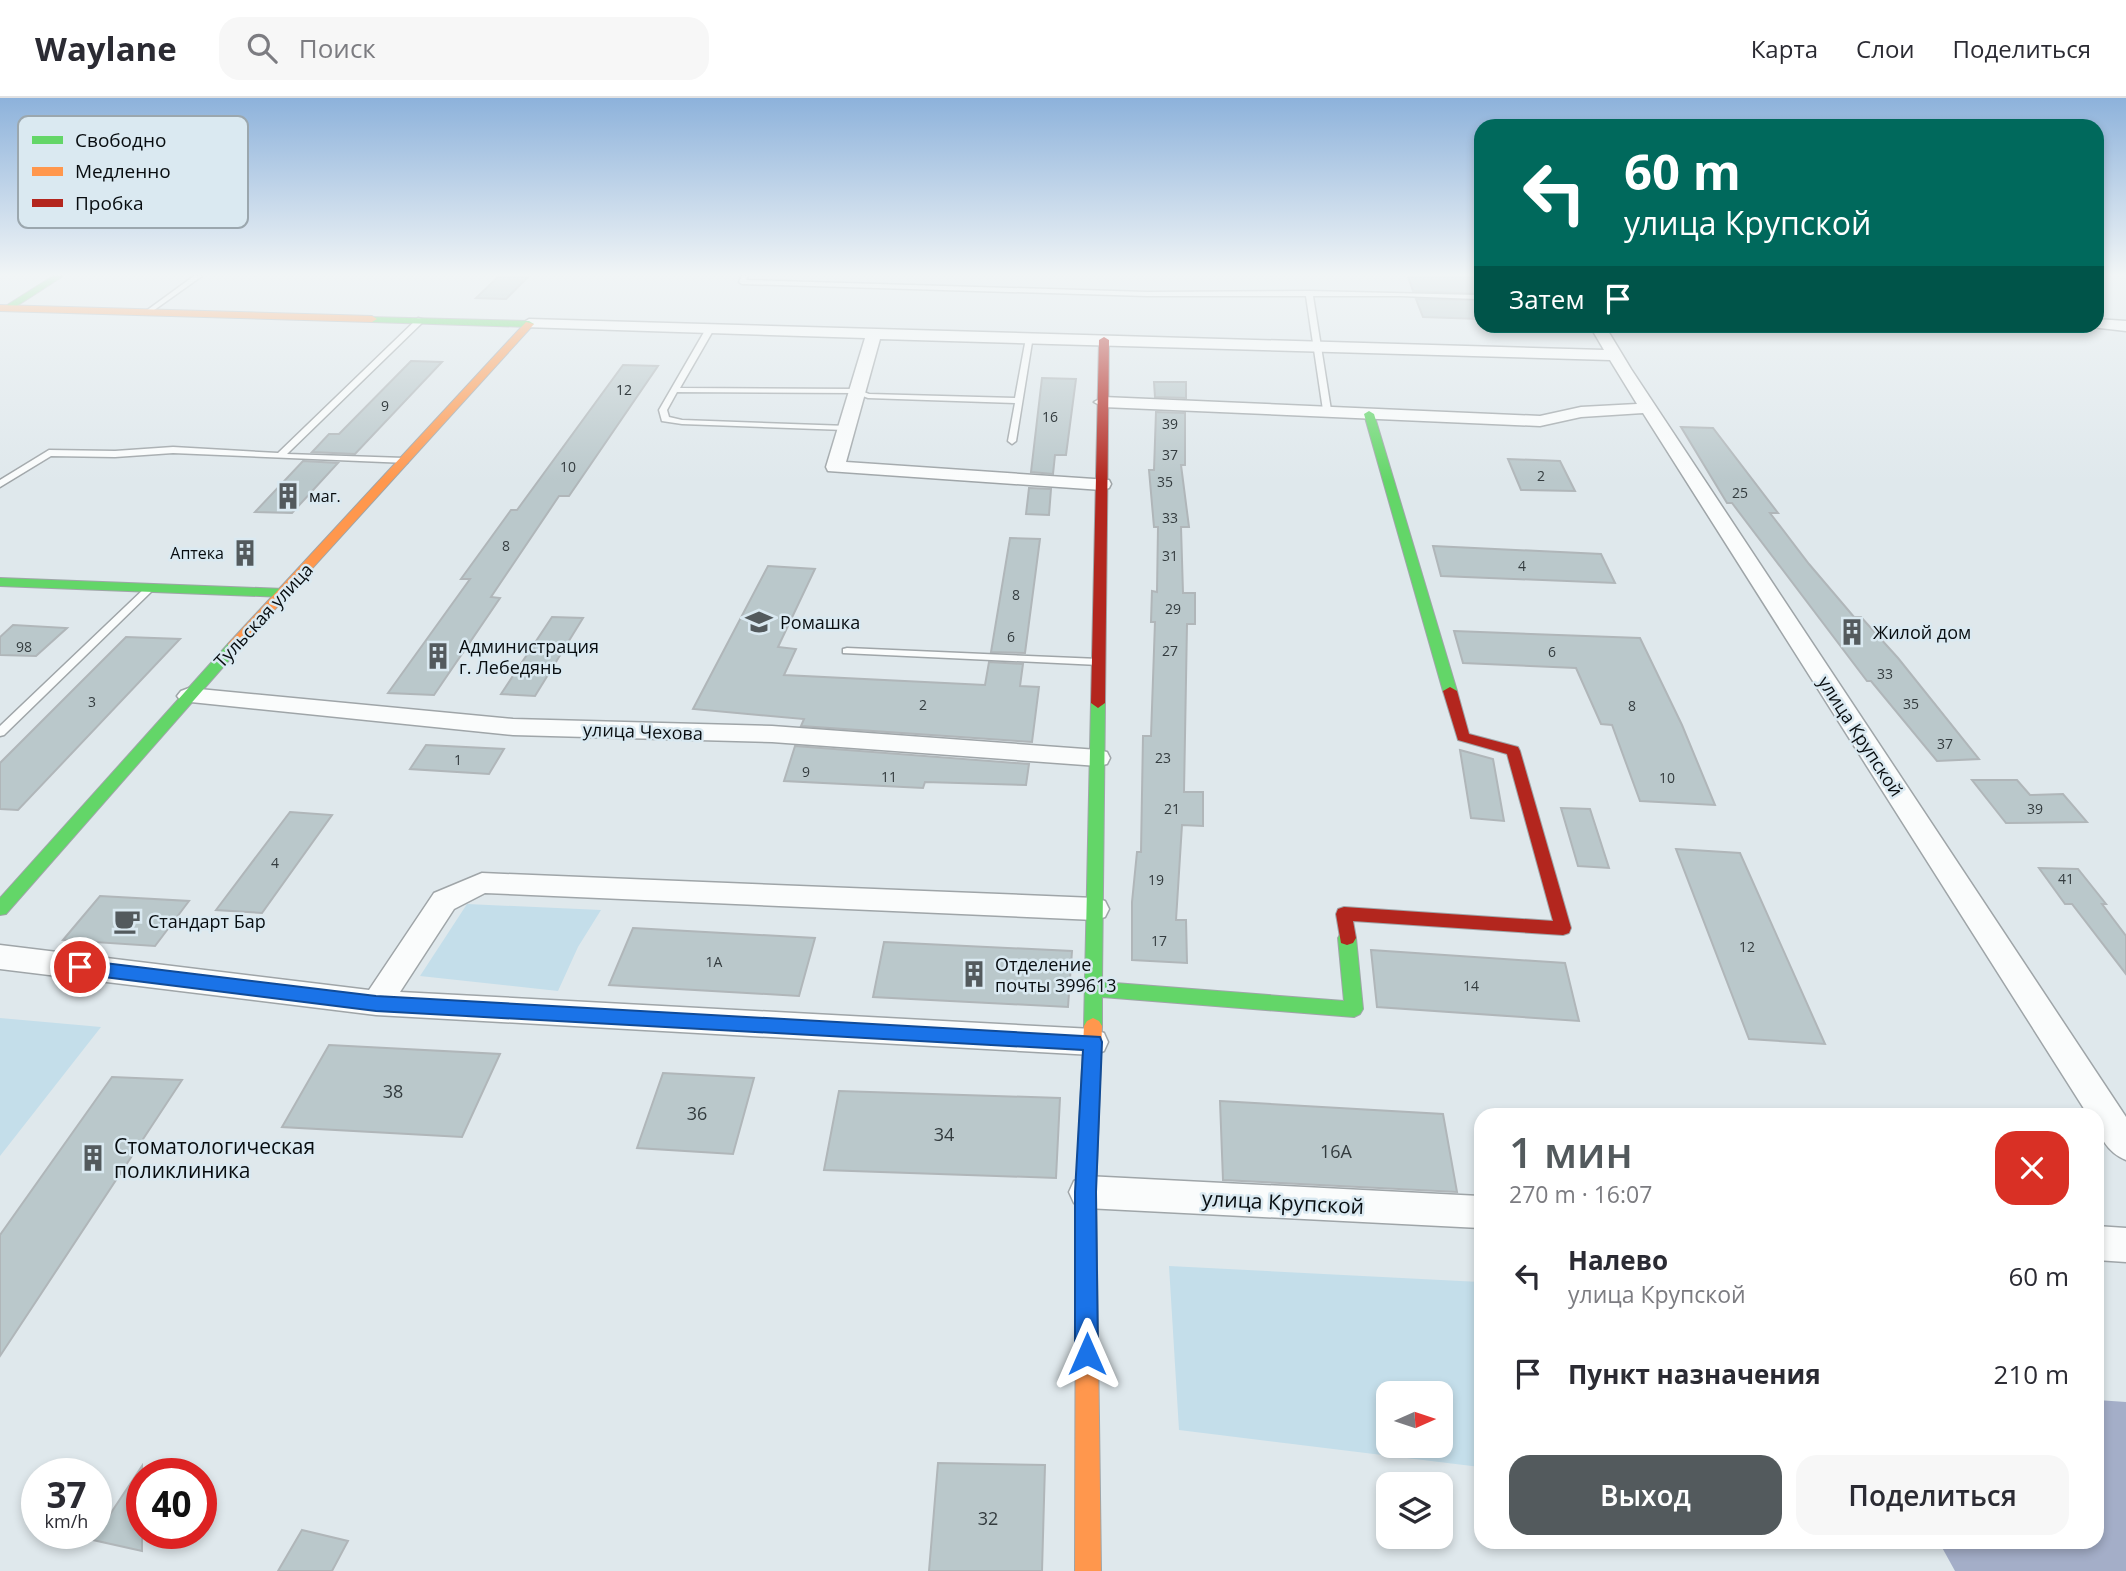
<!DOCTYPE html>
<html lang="ru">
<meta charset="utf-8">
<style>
body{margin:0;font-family:"Open Sans",sans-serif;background:#f7f7f7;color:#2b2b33;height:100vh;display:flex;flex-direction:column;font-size:26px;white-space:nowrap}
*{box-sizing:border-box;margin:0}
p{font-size:23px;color:#7c7c81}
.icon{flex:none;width:38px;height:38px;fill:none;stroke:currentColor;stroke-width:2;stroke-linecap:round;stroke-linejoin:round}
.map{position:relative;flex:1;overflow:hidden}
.panel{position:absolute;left:1474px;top:1010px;width:630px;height:441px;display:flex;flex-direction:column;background:#fff;border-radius:21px;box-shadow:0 4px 10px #0003}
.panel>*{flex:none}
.guide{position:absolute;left:1474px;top:21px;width:630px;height:214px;border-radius:21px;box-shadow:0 4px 10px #0003;background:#00695c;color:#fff;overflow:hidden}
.needle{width:46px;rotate:87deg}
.controls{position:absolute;left:1376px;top:1283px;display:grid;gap:14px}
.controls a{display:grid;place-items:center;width:77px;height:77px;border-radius:14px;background:#fff;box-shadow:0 4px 10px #0003;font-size:35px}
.speed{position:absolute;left:21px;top:1360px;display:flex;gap:14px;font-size:35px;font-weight:700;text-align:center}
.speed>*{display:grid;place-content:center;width:91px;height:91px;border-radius:50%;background:#fff;box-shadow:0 4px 10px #0003;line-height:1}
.speed small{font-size:18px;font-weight:400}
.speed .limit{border:10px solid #d22;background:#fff;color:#111}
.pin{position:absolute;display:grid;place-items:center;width:60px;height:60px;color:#fff;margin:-30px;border:4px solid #fff;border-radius:50%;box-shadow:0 2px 7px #0007}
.me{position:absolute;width:77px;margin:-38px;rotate:0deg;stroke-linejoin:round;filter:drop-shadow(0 0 5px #0008)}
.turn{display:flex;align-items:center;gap:24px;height:147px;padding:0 35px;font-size:32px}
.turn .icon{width:91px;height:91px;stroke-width:2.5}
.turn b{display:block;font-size:49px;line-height:60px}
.then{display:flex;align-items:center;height:66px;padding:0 35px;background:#0003;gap:14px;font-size:26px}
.round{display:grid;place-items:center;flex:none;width:74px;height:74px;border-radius:21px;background:#f7f7f7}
.head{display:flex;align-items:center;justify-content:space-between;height:119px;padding:0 35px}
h1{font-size:42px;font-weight:600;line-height:52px;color:#535a5d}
.primary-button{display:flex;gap:14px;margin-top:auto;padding:14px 35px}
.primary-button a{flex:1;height:80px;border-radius:21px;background:#535a5d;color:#fff;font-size:28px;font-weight:600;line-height:80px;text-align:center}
.primary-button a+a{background:#f7f7f7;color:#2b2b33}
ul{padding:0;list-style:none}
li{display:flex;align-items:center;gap:21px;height:98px;padding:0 35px}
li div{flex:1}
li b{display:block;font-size:26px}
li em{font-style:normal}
header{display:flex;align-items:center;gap:42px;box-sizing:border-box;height:98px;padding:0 35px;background:#fff;border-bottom:2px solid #e1e1e2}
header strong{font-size:33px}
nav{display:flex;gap:38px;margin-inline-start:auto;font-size:24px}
.search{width:490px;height:63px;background:#f7f7f7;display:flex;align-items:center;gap:18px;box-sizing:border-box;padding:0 24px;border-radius:21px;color:#7c7c81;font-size:26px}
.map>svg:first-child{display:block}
.green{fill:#c4deea;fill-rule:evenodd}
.water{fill:#a4aec8}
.building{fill:#bac8cb;stroke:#b0b6b9;stroke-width:2}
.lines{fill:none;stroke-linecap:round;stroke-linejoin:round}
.lane-casing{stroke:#9fa5a8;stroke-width:3}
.street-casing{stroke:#9fa5a8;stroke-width:3}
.fast-casing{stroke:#9fa5a8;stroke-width:2}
.slow-casing{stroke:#9fa5a8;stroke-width:2}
.jam-casing{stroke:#9fa5a8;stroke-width:2}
.lane{fill:#fafcfc;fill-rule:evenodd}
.street{fill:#fafcfc;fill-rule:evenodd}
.fast{fill:#63d668;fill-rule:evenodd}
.slow{fill:#ff974d;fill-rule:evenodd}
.jam{fill:#b3261e;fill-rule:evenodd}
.route{fill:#1a73e8;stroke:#114b97;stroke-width:2}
.labels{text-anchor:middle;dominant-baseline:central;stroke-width:5;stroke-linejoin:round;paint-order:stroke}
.number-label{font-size:14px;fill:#343c3f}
.far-poi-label{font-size:16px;fill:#080d10;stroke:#dae9f1;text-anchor:start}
.street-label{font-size:18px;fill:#080d10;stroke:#dae9f1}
.poi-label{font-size:18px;fill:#080d10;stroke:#dae9f1;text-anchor:start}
.near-number-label{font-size:18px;fill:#343c3f}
.near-poi-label{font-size:21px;fill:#080d10;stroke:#dae9f1;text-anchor:start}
.near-street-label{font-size:21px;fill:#080d10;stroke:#dae9f1}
.key{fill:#dae9f1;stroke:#9ba7ae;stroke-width:2}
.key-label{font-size:19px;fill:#080d10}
</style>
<header>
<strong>Waylane</strong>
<div class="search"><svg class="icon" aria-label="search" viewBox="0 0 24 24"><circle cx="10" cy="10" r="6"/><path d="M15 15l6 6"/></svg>Поиск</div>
<nav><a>Карта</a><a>Слои</a><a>Поделиться</a></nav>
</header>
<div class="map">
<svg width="2126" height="1473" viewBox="0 0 2126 1473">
<rect width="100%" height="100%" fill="#dfe8ec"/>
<path class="green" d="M467 806 601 812 578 849 558 893 420 878Z
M0 920 101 929 0 1058Z
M1169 1168 1480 1184V1369L1179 1332ZM1388 1295H1440V1348H1388Z"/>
<path class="water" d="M2097 1302 2126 1304V1473H1955L1939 1444H2096Z"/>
<path class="building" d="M499 178H529L506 201 476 200Z
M1408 178H1480V196L1413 193Z
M1416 201 1480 202V221L1423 219Z
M411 263 442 264 355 356 312 354 329 336H339Z
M623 267 658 268 569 398H559L491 499 500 500 434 597 388 595 470 481H461L511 412H517Z
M1042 280 1076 281 1066 357H1055L1053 376 1031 374Z
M1154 284H1186V300L1155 299Z
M1156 314 1185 315V367H1181L1189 429H1181L1183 495H1195V526H1187L1184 694H1203V728L1182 727 1176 822H1186L1187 865 1132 862V804L1137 754H1141L1143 638H1151L1155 524H1151L1152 493 1157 494 1158 429H1154L1149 372H1154Z
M1681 329 1713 330 1778 415H1770L1809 466 1854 519H1861L1898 560 1979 661 1937 663 1871 583H1867L1732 405H1727Z
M1508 361 1560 363 1575 393 1521 392Z
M303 363 338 365 292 415 255 414Z
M1029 390 1051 391 1049 417 1026 416Z
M1010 440 1040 441 1025 555 991 554Z
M1433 448 1601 456 1615 485 1441 478Z
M768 468 815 471 778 549 796 551 784 577 985 587 989 564 1023 566 1020 588 1039 589 1032 644 801 628 804 621 693 611Z
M552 519 583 520 535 598 501 596Z
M13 527 67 530 36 558 0 557V539Z
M1454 533 1640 540 1682 627 1715 707 1640 703 1612 627 1601 626 1576 570 1463 565Z
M126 539 180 541 18 712 0 711V665Z
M426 647 504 651 489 676 410 671Z
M795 648 1029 666 1026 687 925 684 923 690 784 683Z
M1460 652 1493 661 1504 723 1471 720Z
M1972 682H2017L2030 697 2063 696 2087 724 2006 725Z
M1561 710 1590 711 1609 770 1578 768Z
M290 714 332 717 262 815 216 812Z
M1676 751 1740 755 1825 946 1749 941Z
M2039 770 2078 771 2106 806H2102L2126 838V876L2072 806H2065Z
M100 798 189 803 155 848 63 842Z
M633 830 815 840 799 898 609 887Z
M884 844 1072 853 1068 909 873 899Z
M1371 852 1565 865 1579 923 1377 909Z
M329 947 500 956 462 1039 282 1029Z
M663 975 754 980 733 1056 637 1050Z
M112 979 182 982 0 1258V1137Z
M839 993 1060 1000 1056 1080 824 1072Z
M1220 1003 1443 1016 1457 1094 1223 1082Z
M938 1365 1045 1367 1042 1473H929Z
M142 1368V1453L93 1442Z
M302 1432 348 1443 332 1473H278Z"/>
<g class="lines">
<defs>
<path id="lane" d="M194 178H202L150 215H146V213Z
M742 178H748L746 182 1147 194 1309 193 1477 197 1480 199 1477 201 1401 198H1313L1331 312 1327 314 1323 312 1306 198H1147L742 186 739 184Z
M418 220 425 222 287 356 404 360 408 363 407 365 173 355 115 359 51 358 0 389V382L49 352 115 353 173 349 278 355Z
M707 229 714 231 680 290 856 291 869 296 1015 300 1026 240 1033 238 1016 343 1012 346 1008 343 1015 305 868 300 855 295 677 294 667 312 669 319 682 322 848 328V332H845L682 326 662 323 659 312Z
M150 487 153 488V492L4 637 0 638V628L147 488Z
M847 550 1099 561 1104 564 1099 567 843 555V551Z"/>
<path id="street" d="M529 221 1604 252 1590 228H1605L1631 271 2126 1019V1062C2108 1055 2096 1036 2096 1017H2088L1643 315 1581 319 1540 328 1103 309 1094 304 1103 299 1540 318 1581 309 1637 306 1610 262 880 241 846 364 1109 382 1111 386 1109 390 1102 392 828 373 826 369 865 240 524 229 521 226Z
M2096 221 2126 223V233L2091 229 2089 228H2096Z
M189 590 513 621 772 628 1098 652 1107 654 1110 660 1107 666 1098 668 772 644 513 637 181 603 177 598 181 593Z
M482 775 1095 800 1105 803 1109 811 1105 819 1095 822 485 795 454 811 400 894 1093 931 1104 935 1108 944 1104 953 1093 957 376 917 0 871V847L369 892 434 795Z
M1086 1078 1480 1098V1130L1086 1110 1074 1105 1069 1094 1074 1083Z
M2096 1128 2126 1130V1164L2096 1162Z"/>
<path id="fast" d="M53 178H63L9 213 1 211Z
M369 219 529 223 534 226 529 229 372 224 367 221Z
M1369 313 1374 316 1457 593 1455 596H1445L1443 593 1364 316Z
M0 480 284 491 290 495 284 499 0 488Z
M233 545 240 549 238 552 6 816 0 817V800L228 546Z
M1098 600 1105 605 1102 884 1344 903 1338 840 1341 835 1347 833 1353 835 1356 840 1363 911 1360 916 1354 919 1102 899V928L1099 933 1093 936 1087 933 1084 928 1091 605Z"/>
<path id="slow" d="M0 207 372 218 377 221 372 224 0 213Z
M526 224 534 226 238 552H228V546Z
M1093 920 1099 923 1102 928 1096 1094 1101 1473H1075L1076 1094 1084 928 1087 923Z"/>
<path id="jam" d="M1104 239 1109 242 1105 605 1098 610 1091 605 1099 242Z
M1450 589 1457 593 1469 636 1518 649 1520 653 1571 830 1569 835 1563 837 1353 823 1356 840 1353 845 1347 847 1341 845 1336 816 1338 811 1344 809 1553 823 1507 656 1458 642 1443 593Z"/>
</defs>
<use href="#lane" class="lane-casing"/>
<use href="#street" class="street-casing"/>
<use href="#fast" class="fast-casing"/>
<use href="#slow" class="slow-casing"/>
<use href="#jam" class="jam-casing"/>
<use href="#lane" class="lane"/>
<use href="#street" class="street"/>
<use href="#fast" class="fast"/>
<use href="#slow" class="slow"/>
<use href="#jam" class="jam"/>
</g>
<linearGradient id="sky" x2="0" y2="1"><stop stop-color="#8db2db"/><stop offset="0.46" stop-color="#f1f5f6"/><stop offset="1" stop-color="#f1f5f6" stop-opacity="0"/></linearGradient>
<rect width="2126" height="384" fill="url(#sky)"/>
<path class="route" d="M80 862 376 898 1100 939 1102 944 1096 1094 1098 1256 1095 1264 1087 1268 1079 1264 1075 1256V1094L1083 952 376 913 80 876 74 874 72 869 74 864Z"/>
<defs>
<symbol id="building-bare" viewBox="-9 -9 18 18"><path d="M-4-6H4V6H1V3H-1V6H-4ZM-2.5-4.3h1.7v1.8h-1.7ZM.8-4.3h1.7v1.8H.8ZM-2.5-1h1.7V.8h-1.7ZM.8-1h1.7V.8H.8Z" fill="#535a5d" stroke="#dae9f1" stroke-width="2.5" paint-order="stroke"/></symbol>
<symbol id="school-bare" viewBox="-9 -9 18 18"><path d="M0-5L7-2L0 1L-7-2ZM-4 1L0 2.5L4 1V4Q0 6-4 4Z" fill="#535a5d" stroke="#dae9f1" stroke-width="2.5" paint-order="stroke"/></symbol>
<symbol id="cafe-bare" viewBox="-9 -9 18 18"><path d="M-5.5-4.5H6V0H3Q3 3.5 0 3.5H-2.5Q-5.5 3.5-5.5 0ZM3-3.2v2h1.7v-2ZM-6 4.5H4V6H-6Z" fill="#535a5d" stroke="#dae9f1" stroke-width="2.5" paint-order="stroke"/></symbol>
</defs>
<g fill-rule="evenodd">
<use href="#building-bare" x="269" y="379" width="38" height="38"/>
<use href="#building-bare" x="226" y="436" width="38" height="38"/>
<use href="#school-bare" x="740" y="505" width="38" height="38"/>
<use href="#building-bare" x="1833" y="515" width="38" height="38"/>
<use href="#building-bare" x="419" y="539" width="38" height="38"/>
<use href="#cafe-bare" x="108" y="804" width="38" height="38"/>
<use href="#building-bare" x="955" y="857" width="38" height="38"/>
<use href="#building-bare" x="74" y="1041" width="38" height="38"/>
</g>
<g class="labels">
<g class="number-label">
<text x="624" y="291">12</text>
<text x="385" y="307">9</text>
<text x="1050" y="318">16</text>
<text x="1170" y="325">39</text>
<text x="1170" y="356">37</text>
<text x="568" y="368">10</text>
<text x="1541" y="377">2</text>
<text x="1165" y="383">35</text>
<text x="1740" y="394">25</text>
<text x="1170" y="419">33</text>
<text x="506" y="447">8</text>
<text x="1170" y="457">31</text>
<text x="1522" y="467">4</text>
<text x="1016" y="496">8</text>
<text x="1173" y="510">29</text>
<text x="1011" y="538">6</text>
<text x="24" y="548">98</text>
<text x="1170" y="552">27</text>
<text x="1552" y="553">6</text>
<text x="1885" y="575">33</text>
<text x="92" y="603">3</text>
<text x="1911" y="605">35</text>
<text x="923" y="606">2</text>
<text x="1632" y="607">8</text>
<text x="1945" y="645">37</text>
<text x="1163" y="659">23</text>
<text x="458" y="661">1</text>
<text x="806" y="673">9</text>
<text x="889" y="678">11</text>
<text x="1667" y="679">10</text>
<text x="1172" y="710">21</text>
<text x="2035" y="710">39</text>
<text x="275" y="764">4</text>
<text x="2066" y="780">41</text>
<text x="1156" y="781">19</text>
<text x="1159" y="842">17</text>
<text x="1747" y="848">12</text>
<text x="714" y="863">1А</text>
<text x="1471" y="887">14</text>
</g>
<g class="far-poi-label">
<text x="309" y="398">маг.</text>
<text x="224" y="455" text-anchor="end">Аптека</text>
</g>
<g class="street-label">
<text transform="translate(263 517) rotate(-47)">Тульская улица</text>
<text transform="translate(643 633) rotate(2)">улица Чехова</text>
<text transform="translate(1861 638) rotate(57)">улица Крупской</text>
</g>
<g class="poi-label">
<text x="780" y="524">Ромашка</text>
<text x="1873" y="534">Жилой дом</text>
<text x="459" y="548">Администрация<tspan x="459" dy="21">г. Лебедянь</tspan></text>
<text x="148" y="823">Стандарт Бар</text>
<text x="995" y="866">Отделение<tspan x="995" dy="21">почты 399613</tspan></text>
</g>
<g class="near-number-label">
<text x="393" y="993">38</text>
<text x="697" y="1015">36</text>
<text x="944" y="1036">34</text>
<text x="1336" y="1053">16А</text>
<text x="988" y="1420">32</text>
</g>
<g class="near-poi-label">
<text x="114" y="1048">Стоматологическая<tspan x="114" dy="24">поликлиника</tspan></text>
</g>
<g class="near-street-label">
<text transform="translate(1283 1104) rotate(3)">улица Крупской</text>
</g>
</g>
<rect x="18" y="18" width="230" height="112" rx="10" class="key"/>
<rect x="32" y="38" width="31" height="8" fill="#63d668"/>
<rect x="32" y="69" width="31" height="9" fill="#ff974d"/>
<rect x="32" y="101" width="31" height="8" fill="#b3261e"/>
<g class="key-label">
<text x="75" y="49">Свободно</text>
<text x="75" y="80">Медленно</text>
<text x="75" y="112">Пробка</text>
</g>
</svg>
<div class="controls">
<a><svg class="needle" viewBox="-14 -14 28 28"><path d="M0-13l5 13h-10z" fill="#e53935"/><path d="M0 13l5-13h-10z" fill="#7c7c81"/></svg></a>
<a><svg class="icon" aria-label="layers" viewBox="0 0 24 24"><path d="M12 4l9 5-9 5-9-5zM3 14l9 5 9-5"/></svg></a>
</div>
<div class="speed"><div>37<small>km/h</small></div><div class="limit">40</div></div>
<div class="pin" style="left:80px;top:869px;background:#d93025"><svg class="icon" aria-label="arrive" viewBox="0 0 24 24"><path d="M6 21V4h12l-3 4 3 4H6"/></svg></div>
<svg class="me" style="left:1087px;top:1256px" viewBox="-20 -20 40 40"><path d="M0-17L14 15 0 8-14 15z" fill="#1a73e8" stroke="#fff" stroke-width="4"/></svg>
<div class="guide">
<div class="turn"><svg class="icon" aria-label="left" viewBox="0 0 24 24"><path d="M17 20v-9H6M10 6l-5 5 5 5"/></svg><div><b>60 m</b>улица Крупской</div></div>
<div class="then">Затем<svg class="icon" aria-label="arrive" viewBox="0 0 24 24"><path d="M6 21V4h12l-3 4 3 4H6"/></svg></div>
</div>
<section class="panel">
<div class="head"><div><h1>1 мин</h1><p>270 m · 16:07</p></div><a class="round" style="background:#d93025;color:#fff"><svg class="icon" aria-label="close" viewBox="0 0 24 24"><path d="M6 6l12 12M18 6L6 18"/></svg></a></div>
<ul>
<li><svg class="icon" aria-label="left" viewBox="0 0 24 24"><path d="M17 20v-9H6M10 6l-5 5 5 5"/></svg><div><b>Налево</b><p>улица Крупской</p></div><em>60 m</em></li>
<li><svg class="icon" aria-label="arrive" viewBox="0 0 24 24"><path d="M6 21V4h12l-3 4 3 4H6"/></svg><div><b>Пункт назначения</b></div><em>210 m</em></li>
</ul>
<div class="primary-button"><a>Выход</a><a>Поделиться</a></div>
</section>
</div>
